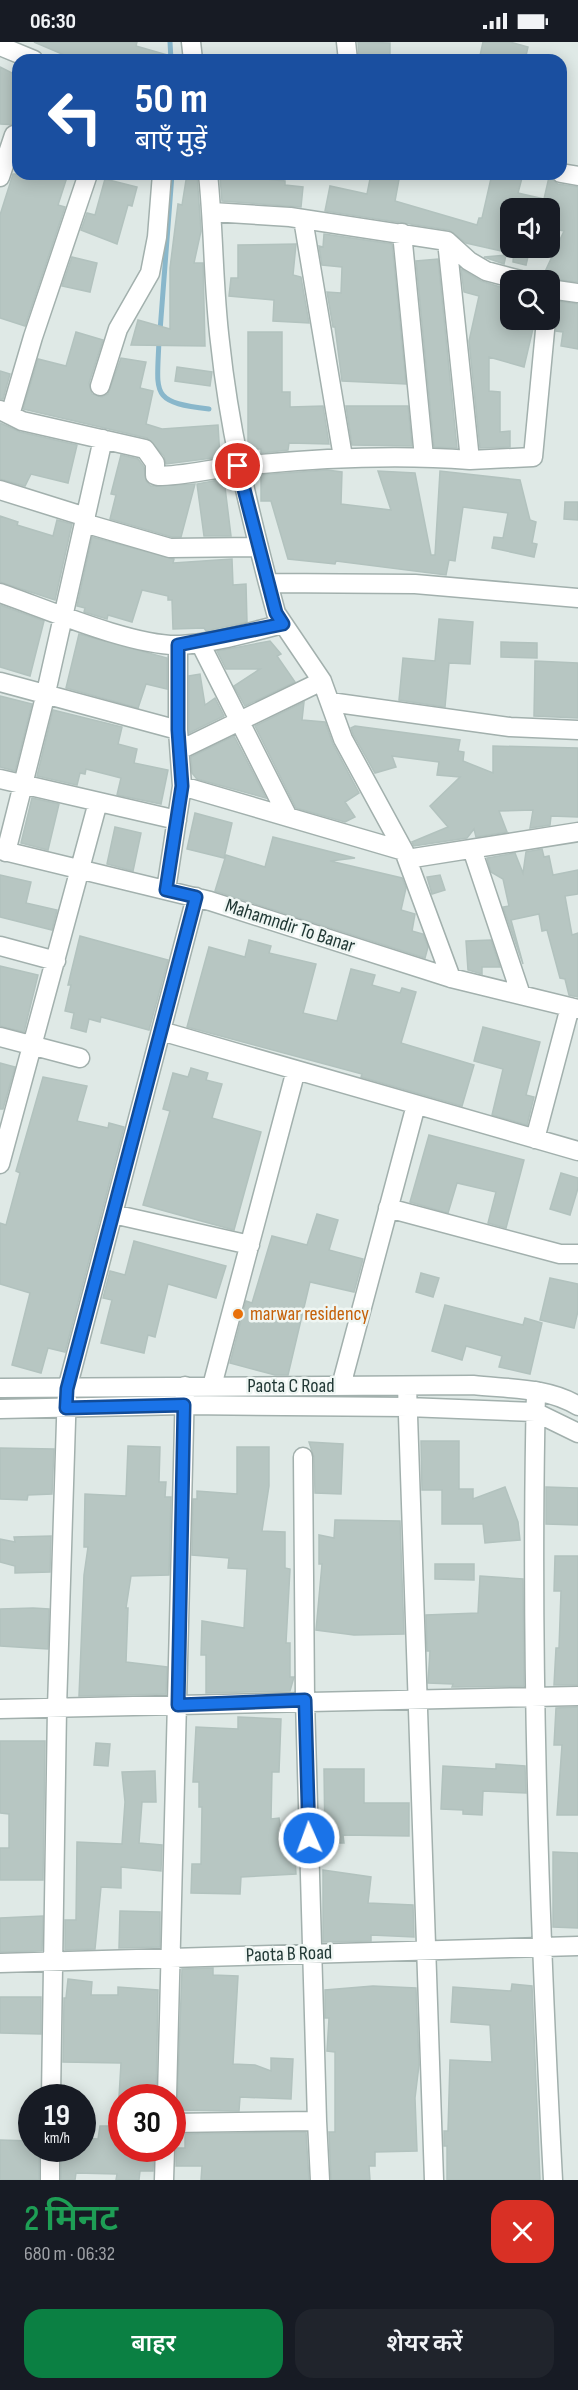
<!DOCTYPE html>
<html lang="hi">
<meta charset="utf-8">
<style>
body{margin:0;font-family:"Sofia Sans Condensed","Noto Sans Devanagari",sans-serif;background:#20242c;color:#f1f3f6;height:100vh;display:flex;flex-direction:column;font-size:22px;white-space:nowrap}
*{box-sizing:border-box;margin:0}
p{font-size:20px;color:#9ea1a6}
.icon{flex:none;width:33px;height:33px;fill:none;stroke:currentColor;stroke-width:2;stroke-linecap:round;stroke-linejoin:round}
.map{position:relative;height:2138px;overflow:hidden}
.sheet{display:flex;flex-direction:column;background:#171b24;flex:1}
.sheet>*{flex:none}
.hud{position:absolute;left:12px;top:12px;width:555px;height:126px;border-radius:18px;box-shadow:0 3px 15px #0003;background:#1a4fa0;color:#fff;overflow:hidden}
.controls{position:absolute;left:500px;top:156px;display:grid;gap:12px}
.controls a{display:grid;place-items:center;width:60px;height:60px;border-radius:12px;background:#171b24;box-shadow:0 3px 15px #0003;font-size:30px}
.speed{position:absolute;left:18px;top:2042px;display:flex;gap:12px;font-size:30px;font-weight:700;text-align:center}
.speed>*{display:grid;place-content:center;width:78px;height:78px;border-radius:50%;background:#171b24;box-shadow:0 3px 15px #0003;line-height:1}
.speed small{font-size:15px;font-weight:400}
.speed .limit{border:9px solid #d22;background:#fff;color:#111}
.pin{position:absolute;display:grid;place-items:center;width:51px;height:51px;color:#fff;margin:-26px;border:3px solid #fff;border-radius:50%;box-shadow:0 2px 6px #0007}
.me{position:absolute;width:66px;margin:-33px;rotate:358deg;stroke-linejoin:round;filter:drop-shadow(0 0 4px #0008)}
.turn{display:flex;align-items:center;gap:21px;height:126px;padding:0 24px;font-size:27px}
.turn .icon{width:78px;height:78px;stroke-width:2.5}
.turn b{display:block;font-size:42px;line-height:51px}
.round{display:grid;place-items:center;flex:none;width:63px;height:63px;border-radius:18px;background:#20242c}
.headline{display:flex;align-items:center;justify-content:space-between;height:102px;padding:0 24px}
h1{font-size:36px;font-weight:600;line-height:45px;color:#1e9e55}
.cta{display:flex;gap:12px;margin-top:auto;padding:12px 24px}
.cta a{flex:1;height:69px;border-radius:18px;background:#0b8043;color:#fff;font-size:24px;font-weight:600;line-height:69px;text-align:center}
.cta a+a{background:#20242c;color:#f1f3f6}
.status{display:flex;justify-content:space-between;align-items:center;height:42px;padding:0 30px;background:#171b24;direction:ltr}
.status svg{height:16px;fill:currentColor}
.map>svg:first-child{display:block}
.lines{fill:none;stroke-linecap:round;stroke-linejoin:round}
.stream{stroke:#89b7cb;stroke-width:5}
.building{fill:#b7c6c2;stroke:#b2c2be;stroke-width:1.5}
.minor-casing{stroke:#a2b0ad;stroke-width:21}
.minor{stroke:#fff;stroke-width:18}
.route-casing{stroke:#114b97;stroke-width:15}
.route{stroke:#1a73e8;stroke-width:10}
.food-dot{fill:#e8710a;stroke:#eff6f3;stroke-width:2}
.labels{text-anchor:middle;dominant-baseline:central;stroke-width:5;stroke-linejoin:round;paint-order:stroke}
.street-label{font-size:20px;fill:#213835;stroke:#eff6f3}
.food-label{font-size:20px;fill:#c56008;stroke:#eff6f3;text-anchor:start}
</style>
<div class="status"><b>06:30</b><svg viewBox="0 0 49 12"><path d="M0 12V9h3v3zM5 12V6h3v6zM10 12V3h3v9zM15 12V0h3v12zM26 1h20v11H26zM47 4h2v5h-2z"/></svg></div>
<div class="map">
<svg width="578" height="2138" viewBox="0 0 578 2138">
<rect width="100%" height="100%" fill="#dfe9e6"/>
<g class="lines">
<path class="stream" d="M170 0 171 18
M160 289 172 132
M159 298C157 353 150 360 209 367"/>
</g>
<path class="building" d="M34 0H137L136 4 171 14V18H76Z
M358 0 390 1V18H359Z
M483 0H510L528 5 525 18H479Z
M0 25 18 34V83L0 82Z
M13 132H68L58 163 65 165 25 284 0 276V173Z
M187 132H197L201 189 194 221H203L205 304 131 303 138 278 170 287V226L178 162 182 163Z
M371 132H400L395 159 477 183 479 176H482L492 132H523L518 151 544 157 549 135 558 142 578 145V240L542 236 564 189 549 186V166H510V211L466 201 449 188 325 169 330 144 367 152Z
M226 133 285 139V143L303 145 301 165 222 159 220 135 225 136Z
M105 137 137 145 132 164 128 163 117 202 81 188 87 171 95 173Z
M324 192 392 202 406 342 342 339 335 285H333L327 250 341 251 342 225 322 223 319 204 323 205Z
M296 202 293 233 301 235 309 281 273 279 274 258 229 254 231 236H238V203Z
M514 206H530L526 223 513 220Z
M506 213 504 222 484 215Z
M72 215 97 221 90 250 62 244Z
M438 217 457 406 434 405 416 219Z
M461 227 481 239 510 248V278H515L513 286 518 288 523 278H535L524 325 489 315V349L500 350V390L510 389V405L480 406 469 299 479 254 464 250Z
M556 259 578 262V307L561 304 563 290 556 289Z
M76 290 103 298 89 341 92 352 102 355 108 352 121 316 146 320 140 346 153 349 146 382 162 387 218 383 220 415 166 422 164 414 147 396 23 367 38 317 66 324Z
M248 290H282V350H290V365L323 364 329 402 289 401 288 408 261 411V407H248Z
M177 325 212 330 210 344 175 339Z
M0 329 10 332 3 357H0Z
M346 364H408L412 404 352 403Z
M0 381 20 390 77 403 68 441 31 432 25 444 0 437Z
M121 413 138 417 144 425 146 439 151 444 195 442 181 495H172L110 477 116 453 111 452Z
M327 428 342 430 341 462 391 468 378 429 415 431 431 513H435L440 429 520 438 530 478 536 480 532 501 537 502 534 515 492 506 494 495 503 496 508 471 463 465 455 519 449 518 446 533 336 519 335 522 288 517 271 459H261V433Z
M224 437 231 494H204L197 442Z
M565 460H578V478L564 477Z
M0 474 18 480 17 483 53 494 57 478 72 482 55 558 0 540Z
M92 495 174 517 173 521 232 517 233 543 246 542 247 580 206 589 204 586 173 587 172 558H168V554L142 548 132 580 108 573 107 577 84 570 85 566 77 564Z
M0 563 44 579 30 634 0 625Z
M439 577 473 580 470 622 449 621 445 665 399 658 403 616 435 619Z
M79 592 167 616V647L146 642 138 666 66 646Z
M270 599 281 612 277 614 295 640 245 664 234 644 260 627H226L217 609Z
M501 600 537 601V616L501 615Z
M535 619 578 621V676L534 674Z
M200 632 205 663 215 656 224 674 189 691V634Z
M0 654 32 662 15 729 0 725Z
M304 660 302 678 325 680 333 702 359 751 345 760 355 775 345 780 296 766 255 684Z
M53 668 122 685 118 702 137 707 134 721 168 728 161 762 117 753 121 736 86 727 85 732 80 731 77 743 37 734Z
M355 684 460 698 458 709 464 710 463 719 493 731V704L578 706V775L551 774 550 783 530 786 533 768 499 769 507 790 476 795 474 787 467 796 414 804 412 800 448 785 430 764 460 735 437 733 439 720 392 714 396 725 375 731 353 692 351 686Z
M234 694 266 756 197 737 192 731 191 715Z
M32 756 59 762 48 808 21 801Z
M195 771 232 781 224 816 187 807Z
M115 785 141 791 133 829 107 822Z
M273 795 355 816 330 819 402 836 406 846 401 868 415 872 412 889 423 892 428 905 425 916 215 849 226 813 265 825Z
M542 807 544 815 549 814 553 833 578 828V852L565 854 572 893 578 891V955L569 953 565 937 560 936 547 888 542 889 539 872 511 878 523 922 503 865 509 864 503 837 491 830 487 816 515 811 523 831 526 810Z
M0 833 31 840 26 861 57 868 52 888 0 875Z
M440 833 445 848 432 852 427 835Z
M80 894 168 918 149 988 101 975 100 980 89 977 86 990 71 986 74 971 65 969 71 943H68Z
M249 898 271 904 269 911 316 922 303 971 337 979 351 927 375 933 372 943 400 951 402 946 416 950 401 1001 474 1023 462 1064 361 1035 362 1032 187 985 209 905 245 915Z
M491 898 500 925H482V932L468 928 466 899Z
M0 924 38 933 24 990 0 984Z
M483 985 540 1000 526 1053 534 1055 527 1083 492 1073 503 1027 474 1019Z
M0 1021 15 1025 3 1067H0Z
M191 1026 208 1031 206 1038 222 1042 212 1076 261 1090 234 1188 143 1163 170 1069 163 1067 173 1031 188 1035Z
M43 1035 87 1044 77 1079 108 1086 109 1081 124 1085 65 1310 48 1306 41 1331 12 1323 30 1251 0 1242V1181L6 1183 20 1131 16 1129Z
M429 1093 524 1118 506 1186 488 1181 496 1150 457 1141 448 1171 410 1160Z
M561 1131 578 1136V1146L570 1173 550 1167Z
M317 1172 338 1178 329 1208 363 1217 354 1250 310 1240 288 1333H275L230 1321 246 1259 252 1261 272 1194 307 1203Z
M134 1199 226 1224 216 1256 168 1242 155 1295 148 1293 144 1311 101 1301 112 1258 103 1256 110 1229 125 1233Z
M421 1231 439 1236 433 1255 416 1250Z
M550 1236 578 1242V1269L574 1286 540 1278Z
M445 1263 523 1283 525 1276 542 1281 530 1332 499 1325 502 1314 466 1304 462 1318 432 1309Z
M421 1399H459V1447H473V1457L505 1445 518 1480 520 1498 485 1501 483 1482H442V1448H422Z
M309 1400 343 1402 341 1452 315 1451 314 1415Z
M128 1404 160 1405 159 1440H166L165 1455H171L169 1533 131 1534 126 1566H128L126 1620 167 1625 166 1652 79 1654 84 1533 88 1505H84L85 1452 126 1454Z
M237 1405H269V1444L262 1489 285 1490V1526L290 1527 286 1601H290V1635H294L290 1649 206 1651V1613H201L202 1579 244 1586 247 1527 228 1526 229 1516 192 1513 193 1457H197V1449L237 1452Z
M0 1406 54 1407 52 1452 28 1453 27 1458 0 1457Z
M546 1445 578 1446V1483L546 1482Z
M335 1478 400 1479 404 1592 354 1593 316 1588 322 1522H319V1493L334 1496Z
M51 1494 50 1530 15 1531V1524L0 1520V1497L15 1500 14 1495Z
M555 1514H578V1643H554L556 1606H559L561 1549H554Z
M435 1522H474V1538L435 1537Z
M480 1534 523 1537 524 1644 457 1645H452L453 1642 428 1641 430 1609H427L426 1573 478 1571Z
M33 1566 49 1567 48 1607 0 1604V1567Z
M578 1665V1773H557L562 1703H554L556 1666Z
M238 1675 281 1677 279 1730H272L271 1777 279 1776 283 1799 294 1798 296 1832 241 1835 240 1852 191 1851 192 1822H201L202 1765H199V1740H193L196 1685 238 1687Z
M0 1699H45L43 1838H0V1806H9V1772L0 1771Z
M96 1701 110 1702 108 1724 94 1723Z
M496 1722 525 1724 526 1751 483 1749 482 1773 463 1772V1768L441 1767 443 1724 496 1727Z
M324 1727H364V1761H409V1794L343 1793 344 1801H325Z
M155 1729 156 1760H142L139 1801 162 1803 161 1829 121 1825V1846L101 1845 95 1907 65 1908V1878H76L77 1800 122 1802 125 1760 122 1730Z
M553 1810 578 1811V1886L553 1885Z
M323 1828 371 1835 368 1861 413 1863 414 1895 371 1893V1899L323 1900Z
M120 1869 160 1870V1905L119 1906Z
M43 1874 42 1909 0 1910V1876Z
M213 1926V1933L238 1934 233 2022 255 2023 271 2029V2016L293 2017 291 2057 240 2055 239 2069 177 2068 182 1927Z
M68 1937 92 1940 91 1953H118V1945L158 1948 156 2055H119L121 2021 63 2020 64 1956H66Z
M512 1942 532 1944 540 2138H447V2104H444V2089H448L450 2018 492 2020 490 1983 451 1980 453 1945 511 1949Z
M373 1944 416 1946 419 2023 415 2056 417 2109 375 2110V2124H369L370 2138H331L329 2090H335V2010L327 2009 329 1976H325V1948Z
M0 1955H41V1992L0 1991Z
M100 2084H122V2106H154L153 2129H140L139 2138H116L117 2132 76 2131 75 2138H61V2106H82V2096L98 2097Z
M306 2090 309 2138H201L202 2124H176V2106H185V2092Z
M0 2098 32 2099V2106H39V2138H0Z"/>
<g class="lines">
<defs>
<path id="minor" d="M191 0 193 18
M346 0 348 18
M0 4 34 18
M561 131 578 134
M208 132C214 188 213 244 220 300 229 385 247 460 268 541L415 542 578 556
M0 135 14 93
M212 170 290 175 447 199 469 219 486 229 520 238
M303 177 343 415
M402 191 424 415
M549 247 578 251
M100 344 118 287 150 231 157 195 162 132
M0 368 22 379 145 407 155 421V433L158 434C185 434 213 426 240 424 317 416 393 412 470 418L447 199
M10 373 33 295 88 132
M470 418 533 415 546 278
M0 448 86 475
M84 481 170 506 259 505
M268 541 276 571 322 639 343 697 404 809 451 936
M0 551C46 567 134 605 180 603 215 601 250 590 283 582
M200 601 288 775
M0 640 178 688
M330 660 510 685 578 688
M180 708 322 639
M0 737 177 778
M182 744 404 809
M472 807 521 953
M0 808 210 859 451 936 578 967
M6 810 45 655 103 397
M407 817 578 790
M166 848 182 744 178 688V603
M0 904 56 919
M161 989 578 1109
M0 995 80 1016
M535 1097 570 965
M0 1122 98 760
M388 1166 560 1212H578
M113 1172 250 1203
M212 1344 296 1028
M341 1344 416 1063
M407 1344 434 2138
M0 1346 473 1343C507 1347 548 1345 578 1364
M536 1349C530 1612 539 1875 553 2138
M0 1367 184 1363 407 1365 535 1370 578 1391
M303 1415 305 1658 317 2079
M0 1667 578 1654
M0 1921 578 1904
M51 2055 57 1666 67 1347 196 855
M167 2055 185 1344
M172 2081 317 2079 320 2138
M50 2138V2106
M164 2138 165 2106"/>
</defs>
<use href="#minor" class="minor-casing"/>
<use href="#minor" class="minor"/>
</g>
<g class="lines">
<defs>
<path id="route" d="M238 424 276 571 283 582 178 603V688L182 744 166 848 196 855 67 1347 66 1366 184 1363 178 1663 305 1658 309 1796"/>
</defs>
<use href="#route" class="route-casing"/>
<use href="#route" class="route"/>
</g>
<circle class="food-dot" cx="238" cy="1272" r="6"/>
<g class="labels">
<g class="street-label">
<text transform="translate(290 884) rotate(18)">Mahamndir To Banar</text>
<text x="291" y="1344">Paota C Road</text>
<text transform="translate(289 1912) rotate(-2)">Paota B Road</text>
</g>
<g class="food-label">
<text x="250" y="1272">marwar residency</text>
</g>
</g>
</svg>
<div class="controls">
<a><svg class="icon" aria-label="sound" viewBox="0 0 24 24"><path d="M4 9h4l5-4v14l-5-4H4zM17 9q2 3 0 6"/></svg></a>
<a><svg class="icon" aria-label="search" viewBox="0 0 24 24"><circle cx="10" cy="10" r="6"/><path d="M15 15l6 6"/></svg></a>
</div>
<div class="speed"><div>19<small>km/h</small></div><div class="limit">30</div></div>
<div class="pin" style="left:238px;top:424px;background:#d93025"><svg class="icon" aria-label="arrive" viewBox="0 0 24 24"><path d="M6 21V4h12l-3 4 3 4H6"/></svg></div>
<svg class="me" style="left:309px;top:1796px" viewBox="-20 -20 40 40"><circle r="17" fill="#1a73e8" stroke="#fff" stroke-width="3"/><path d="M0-11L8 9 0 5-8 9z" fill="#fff"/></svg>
<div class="hud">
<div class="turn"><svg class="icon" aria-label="left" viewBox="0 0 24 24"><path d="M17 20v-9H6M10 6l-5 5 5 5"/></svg><div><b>50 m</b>बाएँ मुड़ें</div></div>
</div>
</div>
<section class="sheet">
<div class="headline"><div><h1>2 मिनट</h1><p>680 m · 06:32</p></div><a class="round" style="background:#d93025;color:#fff"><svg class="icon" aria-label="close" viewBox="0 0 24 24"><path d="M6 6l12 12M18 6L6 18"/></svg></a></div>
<div class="cta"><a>बाहर</a><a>शेयर करें</a></div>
</section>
